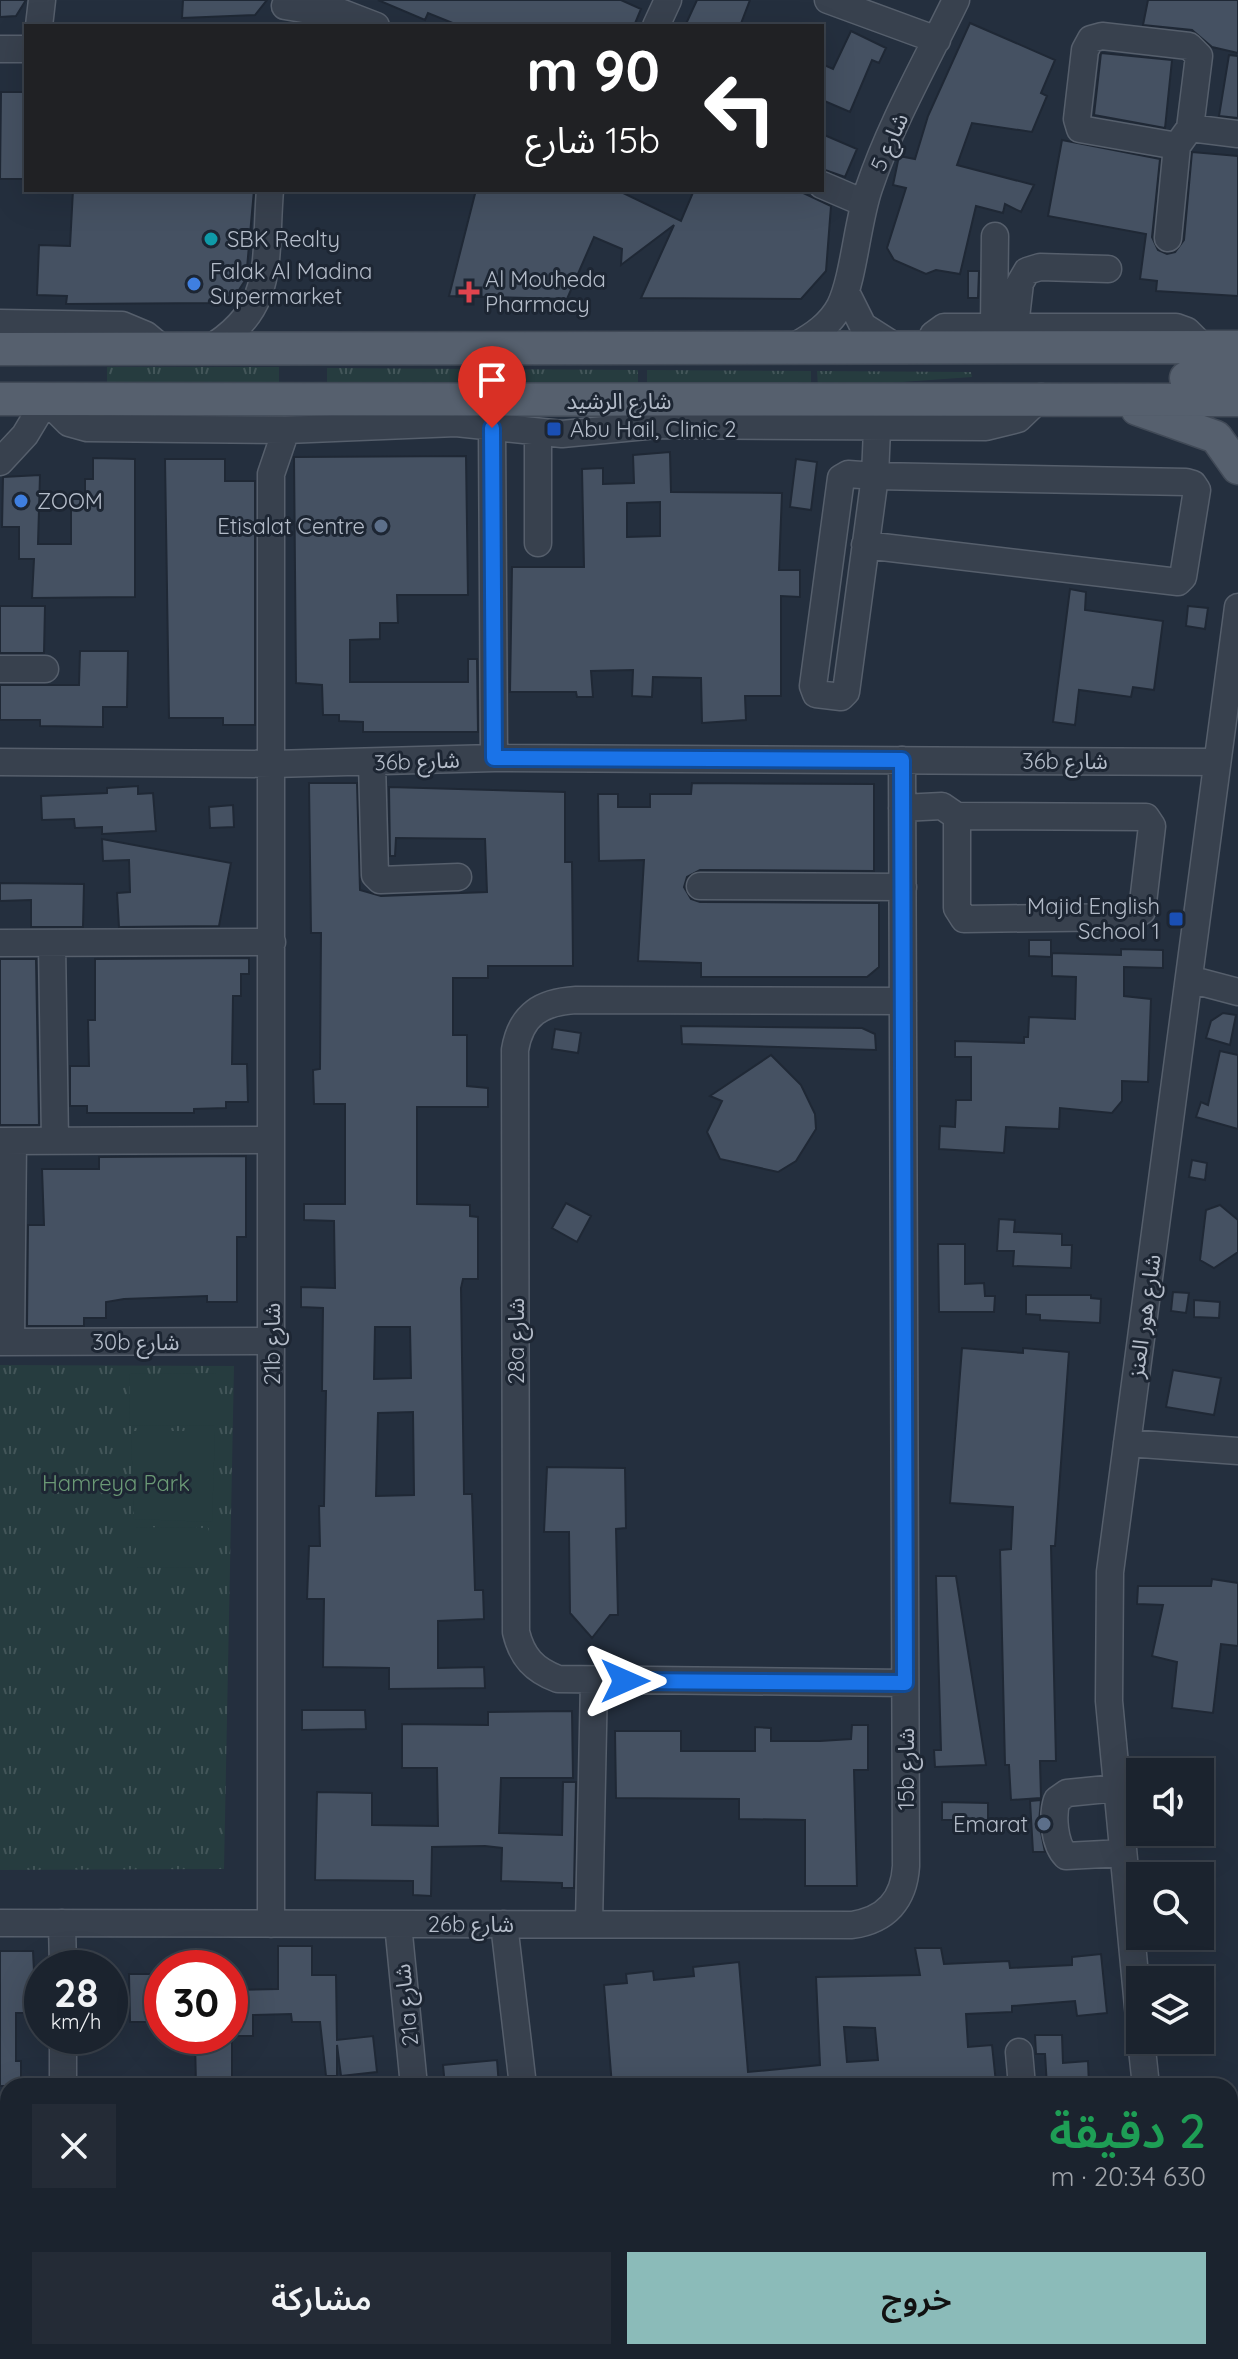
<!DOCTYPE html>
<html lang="ar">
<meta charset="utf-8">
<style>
body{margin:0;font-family:Quicksand,"Noto Sans Arabic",sans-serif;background:#242b36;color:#f1f3f6;direction:rtl;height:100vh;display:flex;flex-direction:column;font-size:30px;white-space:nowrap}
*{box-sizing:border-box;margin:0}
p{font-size:26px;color:#a0a4aa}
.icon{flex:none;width:44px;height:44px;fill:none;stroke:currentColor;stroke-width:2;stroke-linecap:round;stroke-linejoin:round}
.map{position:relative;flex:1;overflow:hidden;direction:ltr}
.details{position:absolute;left:0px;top:2078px;width:1238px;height:282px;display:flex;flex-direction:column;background:#1b232e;border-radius:24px 24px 0 0;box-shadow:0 8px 32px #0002,0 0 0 2px #39404a;direction:rtl}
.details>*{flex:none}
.guide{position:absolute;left:24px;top:24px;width:800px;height:168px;border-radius:0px;box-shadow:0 8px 32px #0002,0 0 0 2px #39404a;direction:rtl;background:#202124;color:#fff;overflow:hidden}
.buttons{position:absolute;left:1126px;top:1758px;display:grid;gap:16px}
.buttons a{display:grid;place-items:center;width:88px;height:88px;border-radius:0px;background:#1b232e;box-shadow:0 8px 32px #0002,0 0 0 2px #39404a;font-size:40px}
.speed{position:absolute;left:24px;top:1950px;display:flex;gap:16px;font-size:40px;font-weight:700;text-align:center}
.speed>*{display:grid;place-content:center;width:104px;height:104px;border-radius:50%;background:#1b232e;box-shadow:0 8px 32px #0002,0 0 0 2px #39404a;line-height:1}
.speed small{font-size:20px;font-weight:400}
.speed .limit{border:12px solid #d22;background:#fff;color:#111}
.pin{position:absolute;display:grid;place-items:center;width:68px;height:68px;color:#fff;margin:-82px -34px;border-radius:50% 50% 50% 0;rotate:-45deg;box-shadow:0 0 8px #0007}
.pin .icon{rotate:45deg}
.me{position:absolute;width:88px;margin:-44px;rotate:90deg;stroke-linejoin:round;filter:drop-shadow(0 0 6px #0008)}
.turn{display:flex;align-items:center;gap:28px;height:168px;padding:0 32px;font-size:36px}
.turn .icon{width:104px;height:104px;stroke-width:2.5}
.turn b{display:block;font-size:56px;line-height:68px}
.round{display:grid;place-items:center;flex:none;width:84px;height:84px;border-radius:0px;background:#242b36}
.head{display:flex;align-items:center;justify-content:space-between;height:136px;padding:0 32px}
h1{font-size:48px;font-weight:600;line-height:60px;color:#1e9e55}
.cta{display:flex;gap:16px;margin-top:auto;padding:16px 32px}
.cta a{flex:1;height:92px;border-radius:0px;background:#8bbbb9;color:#111;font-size:32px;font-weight:600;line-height:92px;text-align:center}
.cta a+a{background:#242b36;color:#f1f3f6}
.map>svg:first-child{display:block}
.grass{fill:url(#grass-tufts)}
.pitch{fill:#263c3f}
.building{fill:#455162;stroke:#1f2835;stroke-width:2;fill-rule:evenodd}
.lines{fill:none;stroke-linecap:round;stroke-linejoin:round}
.minor-casing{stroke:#565f6c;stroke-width:29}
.major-casing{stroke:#414a57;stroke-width:35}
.minor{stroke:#38414e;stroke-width:26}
.major{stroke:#56606e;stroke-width:32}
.route-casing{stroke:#114b97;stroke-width:20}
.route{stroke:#1a73e8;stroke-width:14}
.culture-dot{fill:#0f9aa8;stroke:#1d2633;stroke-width:3}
.shop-dot{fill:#3f7fe0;stroke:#1d2633;stroke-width:3}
.health-dot{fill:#e0444e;stroke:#1d2633;stroke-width:3}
.transit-dot{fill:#1a4fb4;stroke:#1d2633;stroke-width:3}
.service-dot{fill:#5c6f8a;stroke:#1d2633;stroke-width:3}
.labels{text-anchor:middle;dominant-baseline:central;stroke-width:6;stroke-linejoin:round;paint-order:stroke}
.street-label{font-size:22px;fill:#b4bcc9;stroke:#1d2633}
.poi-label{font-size:22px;fill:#b4bcc9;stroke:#1d2633;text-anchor:start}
.park-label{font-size:22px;fill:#6b9a76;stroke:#1d2633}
</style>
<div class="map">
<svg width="1238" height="2359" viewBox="0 0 1238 2359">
<defs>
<pattern id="grass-tufts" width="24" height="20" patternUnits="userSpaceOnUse" patternTransform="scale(2)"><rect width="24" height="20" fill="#263c3f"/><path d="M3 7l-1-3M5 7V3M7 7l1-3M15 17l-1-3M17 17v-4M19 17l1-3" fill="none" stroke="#435659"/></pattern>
</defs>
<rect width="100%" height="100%" fill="#242f3e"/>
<path class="grass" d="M107 367H279V388L107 387Z
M327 368 475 369 476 388H327Z
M482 369 638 370V388H483Z
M647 370 811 371V388H647Z
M817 371 971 372 972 377 818 388Z
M0 1365 234 1366 224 1869 0 1870Z"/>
<path class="pitch" d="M216 1373V1425L130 1426 129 1374Z
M131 1431H215L212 1522 134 1519Z
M136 1527 208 1528V1568L136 1567Z"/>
<path class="building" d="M0 0H26L16 16 0 17Z
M183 0H267L255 15 182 18Z
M378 0H621L641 9 634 26H460L428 13 425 20Z
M697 0H750L740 26H685Z
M1148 0H1238V53L1212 47 1192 30 1143 25Z
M970 23 1055 60 1041 93 1047 96 1032 132 972 123 957 165 1034 185 1021 212 1005 204 1003 213 976 206 960 274 936 270 926 274 894 260 887 248 906 188 893 185 899 156 915 159 928 116Z
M851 31 886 48 879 63 872 60 850 112 822 100V64L833 69Z
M1101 53 1172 60 1165 128 1094 115Z
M1229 55 1238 56V118L1219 116Z
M1 92H26V179H0Z
M822 134 857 149 845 177 822 169Z
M1062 140 1160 159 1152 237 1158 250 1167 254 1175 252 1184 240 1192 152 1238 156V296L1156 291 1157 281 1140 279 1146 234 1048 216Z
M73 190H254L246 279 237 293 216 303 66 304 67 296 37 295 39 245 70 246Z
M476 190H617L681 221 694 190H797L831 206 826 271 801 299 641 298 674 225 621 265 622 249 594 237 567 299 449 296Z
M968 271H979L978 298H968Z
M670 452 671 492 782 493 779 570H800V597L781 596V696H745L746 720 702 723 701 678 653 677 652 697 632 696 633 670 591 671 593 697H577L576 692H510L512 567H584L582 469 603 468V484L634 483 633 455ZM660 502V536L627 537V503Z
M466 456 468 595H397L398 623H380V639L350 640V682H468V659H477L478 732H363V722L339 721V715H323L322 685 296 683 294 457Z
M93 458 135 459V597L32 598 34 559H19V527H2L3 477 40 475 38 544H71V499H85V479H93Z
M165 459H225V481H255V725H223V718H169Z
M796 459 817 462 811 510 790 507Z
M1070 589 1086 592 1085 610 1163 621 1154 690 1133 687 1131 697 1079 690 1075 725 1053 722Z
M0 606H45L44 653H0Z
M1188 606 1208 608 1205 629 1186 626Z
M80 651H128L127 707H103V727L40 726V720H0V685H79Z
M309 783H357L360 890 381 896 487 892 485 839 396 838 395 856H390L389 787 565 792V862H572L573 966H488V978H453V1035H467V1086L488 1088V1107H417V1204L470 1205V1216L478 1217V1279H463L461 1288 464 1494H472L475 1590H483L484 1619 438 1621V1668L484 1667 485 1688 389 1689V1668L323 1667 324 1599H307L309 1546H320L319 1506H324L326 1391H322L323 1308 301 1307V1287L335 1288 334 1221 304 1220V1204H345V1104H314L313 1070 320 1069 321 933H311ZM375 1327H410L411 1378 374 1379ZM413 1412 414 1495 376 1496 378 1413Z
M692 783 874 784V871L700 870 687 877 684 887 691 899 700 902 879 903V967L867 977H701V963L638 961 644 860 599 861 598 794H618V807H650V794H691Z
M138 786V794L153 793 156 831 102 834V827L75 828 74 819 42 820 41 796 107 793V788Z
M233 805 234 827 210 828 209 807Z
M102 839 231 863 219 926 119 927 117 893 130 892 129 860 103 861Z
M0 883 84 884 83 927H31V900L0 901Z
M1029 940H1051V957L1029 956Z
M1121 949 1163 950V968L1124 967V996L1151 999 1148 1082 1122 1081V1101L1112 1113 1060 1108 1059 1129 1006 1127 1004 1153 939 1149 940 1126 955 1127 956 1100H971V1057H955V1041L1024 1043V1037H1028L1029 1017 1075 1019 1076 977 1052 976V953L1121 955Z
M249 958V974H241V996H233L232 1064H247L248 1102H226V1108L194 1109V1113H87V1106H70V1066H89L88 1020H95V959Z
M0 959H36L39 1125H0Z
M1223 1013 1236 1015 1230 1045 1206 1038 1211 1021Z
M681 1026 862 1028 875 1034 876 1050 682 1044Z
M555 1029 581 1033 578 1053 552 1049Z
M1220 1051 1238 1055V1129L1196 1117 1201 1102 1208 1105Z
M771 1055 801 1085 815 1114 816 1129 796 1161 778 1172 720 1159 707 1132 722 1101 710 1096Z
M246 1156V1237H237V1302H207V1296L124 1299 106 1302V1318H84V1326H27L28 1225H44L42 1169H99V1157Z
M1192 1160 1207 1163 1205 1180 1189 1177Z
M566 1203 591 1216 577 1242 552 1228Z
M1220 1205 1238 1220V1252L1214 1268 1200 1260 1206 1210Z
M999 1219 1015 1220 1014 1232 1062 1234V1245H1072L1071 1268 1013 1266 1014 1251H997Z
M938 1244H965V1284L984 1283 985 1296H995L994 1312H939Z
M1173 1292 1189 1293 1186 1313 1171 1311Z
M1026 1295H1091V1298L1101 1299 1100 1323 1040 1320V1315L1026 1314Z
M1194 1300 1220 1302 1219 1318 1194 1317Z
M962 1348 1023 1353V1348L1069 1352 1055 1546H1051L1056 1761H1040L1041 1798 1011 1800 1009 1765H1005L1000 1550 1011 1549 1013 1507 950 1503Z
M1173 1370 1221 1378 1214 1415 1166 1407Z
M547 1467 625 1468 626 1528 616 1529 618 1615H610L592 1638 570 1613 569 1532H544Z
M936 1576H956L986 1765 935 1767 934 1750H941Z
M1212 1579 1238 1583V1646L1221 1644 1213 1713 1172 1708 1177 1662 1152 1656 1163 1605 1137 1604 1138 1586H1211Z
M302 1710H365L366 1729 302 1730Z
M572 1711 573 1778H501L499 1833 562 1835 563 1782H576L574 1888H562V1883L501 1881 502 1848 485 1846 432 1847 431 1896 413 1895V1881L315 1880 317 1792 372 1793V1825L438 1826 437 1768H402V1724L488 1725V1712Z
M852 1725H868V1770H854L857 1886H805V1820L739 1819V1799L616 1798 615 1731H681V1751H755V1727L771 1728V1741H820L851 1739Z
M1041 1800 1039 1822 1045 1852H1033L1030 1801Z
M942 1802 988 1803V1820H942Z
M278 1946H312V1975H336L337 2040 373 2036 377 2072 341 2076 337 2045V2076H326L320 2022H292L291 2014 253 2015V2036H230V1990L278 1989Z
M915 1948H941L944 1964 1009 1961 1010 1968 1072 1965V1957L1101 1954 1107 2013 1077 2016 1075 2001 1012 2006V2012L966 2014 968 2047 992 2045 996 2083 956 2086H612L604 1985 627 1983 626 1974 653 1971 654 1980 694 1976 693 1967 739 1962 748 2072 820 2065 816 1977 920 1975ZM844 2027 875 2028 878 2060 847 2062Z
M0 1951H33L36 2013H16V2061H21V2086H0Z
M129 1974H162V2022H130Z
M1035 2035H1062L1063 2063 1088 2061 1089 2086H1047L1045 2054H1036Z
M232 2040V2086H196L195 2041Z
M497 2060 499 2086H445L443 2065Z"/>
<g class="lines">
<defs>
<path id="minor" d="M323 0 332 9 376 26
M828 0 937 40
M285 6 321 12 332 9
M39 26 42 0
M656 26 668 0
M0 49H26
M1190 128 1238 134
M822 185 864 203
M1168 238 1177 146 1190 128 1199 56 1189 46 1102 36 1091 39 1085 50 1077 119 1080 129 1177 146
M846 292 863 326 896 347
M0 323 122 325 146 335 164 350
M994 326 995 236
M1015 326 1020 283 1027 271 1040 267 1108 269
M795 346C813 336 830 325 840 306 854 277 857 223 869 188 891 123 926 62 956 0
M929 347 933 335 944 327H1176L1187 331 1203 347
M207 350C277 309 264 261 270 190
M492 428 494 758
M538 433V543
M0 462 25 435 46 400 69 423 87 428 286 430 456 423 562 434 657 425 986 427 1018 419 1041 397
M848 474 875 476 846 692 841 697 816 694 813 686 841 478Z
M865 545 1178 582 1183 577 1197 490 1193 484 1186 482 875 476 877 429
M0 669H45
M0 762 273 764 494 758 1217 762
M372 763 375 875 380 880 458 877
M902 808 942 806 958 817
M961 816 1146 817 1152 826 1142 911 1132 917 964 919 957 908V823Z
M700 886 903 887
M0 943 272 942
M52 943 55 1141
M1189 979 1238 992
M903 1001 576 1000C542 1002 521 1014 515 1050L516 1632C522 1657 534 1670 558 1679L905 1683
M0 1141 270 1140
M0 1342 272 1341
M11 1342 13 1141
M1127 1443 1238 1451
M1117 1788 1067 1793 1057 1800C1052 1815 1054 1844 1066 1856L1123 1853
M0 1923 852 1925C886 1920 904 1900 906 1866L902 760
M62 1923 63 1968
M271 1924V474L286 430
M398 1924 414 2086
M504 1924 523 2086
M589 1924 594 1680
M1140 2028 1109 1701 1110 1572 1238 607
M63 2036V2086
M1141 2040 1146 2086
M1019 2052 1022 2086
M0 2147H8
M1230 2191 1238 2190
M64 2352V2359
M441 2352V2359
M1046 2352V2359
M274 2359V2352
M1087 2359 1170 2354"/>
<path id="major" d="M0 349 1238 347
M1186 378 1238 376
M0 399 1238 400
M1137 409 1216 437 1238 468"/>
</defs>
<use href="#minor" class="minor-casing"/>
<use href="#major" class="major-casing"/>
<use href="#minor" class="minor"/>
<use href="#major" class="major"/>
</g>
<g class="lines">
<defs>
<path id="route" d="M492 428 494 758 902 760 905 1683 625 1681"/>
</defs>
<use href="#route" class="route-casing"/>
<use href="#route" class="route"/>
</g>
<circle class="culture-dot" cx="211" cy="239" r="8"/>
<g class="shop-dot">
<circle cx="194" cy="284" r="8"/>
<circle cx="21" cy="501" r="8"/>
</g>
<path class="health-dot" d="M465 280h8v8h8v8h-8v8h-8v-8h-8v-8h8z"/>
<g class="transit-dot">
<rect x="546" y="421" width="16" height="16" rx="4"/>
<rect x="1168" y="911" width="16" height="16" rx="4"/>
</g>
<g class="service-dot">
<circle cx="381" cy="526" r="8"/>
<circle cx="1044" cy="1824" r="8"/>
</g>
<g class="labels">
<g class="street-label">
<text transform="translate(889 142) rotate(-66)">شارع 5</text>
<text x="619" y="401">شارع الرشيد</text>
<text transform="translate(417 761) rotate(-2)">36b شارع</text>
<text x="1065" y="761">36b شارع</text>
<text transform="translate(1144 1316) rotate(-82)">شارع هور العنز</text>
<text transform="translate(516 1341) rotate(-90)">28a شارع</text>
<text x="136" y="1342">30b شارع</text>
<text transform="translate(272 1344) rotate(-90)">21b شارع</text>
<text transform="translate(906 1769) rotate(-90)">15b شارع</text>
<text x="471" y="1924">26b شارع</text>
<text transform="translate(406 2005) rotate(-96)">21a شارع</text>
</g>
<g class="poi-label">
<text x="227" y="239">SBK Realty</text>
<text x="210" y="271">Falak Al Madina<tspan x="210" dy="25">Supermarket</tspan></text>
<text x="485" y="279">Al Mouheda<tspan x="485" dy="25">Pharmacy</tspan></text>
<text x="570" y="429">Abu Hail, Clinic 2</text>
<text x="37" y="501">ZOOM</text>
<text x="365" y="526" text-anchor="end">Etisalat Centre</text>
<text x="1160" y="906" text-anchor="end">Majid English<tspan x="1160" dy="25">School 1</tspan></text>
<text x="1028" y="1824" text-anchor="end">Emarat</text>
</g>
<g class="park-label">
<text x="116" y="1483">Hamreya Park</text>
</g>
</g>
</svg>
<div class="buttons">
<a><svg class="icon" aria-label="sound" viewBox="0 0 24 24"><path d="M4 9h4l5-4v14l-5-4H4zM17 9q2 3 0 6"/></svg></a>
<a><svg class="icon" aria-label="search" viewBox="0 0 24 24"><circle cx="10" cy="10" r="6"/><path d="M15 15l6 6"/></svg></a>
<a><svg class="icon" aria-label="layers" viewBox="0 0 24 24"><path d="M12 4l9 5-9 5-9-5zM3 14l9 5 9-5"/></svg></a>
</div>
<div class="speed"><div>28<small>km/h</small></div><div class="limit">30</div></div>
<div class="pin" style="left:492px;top:428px;background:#d93025"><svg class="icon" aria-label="arrive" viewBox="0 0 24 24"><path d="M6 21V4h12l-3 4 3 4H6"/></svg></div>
<svg class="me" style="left:625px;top:1681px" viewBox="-20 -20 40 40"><path d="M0-17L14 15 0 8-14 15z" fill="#1a73e8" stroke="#fff" stroke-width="4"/></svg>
<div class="guide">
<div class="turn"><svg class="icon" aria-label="left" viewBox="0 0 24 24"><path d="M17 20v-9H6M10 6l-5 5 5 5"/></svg><div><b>90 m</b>15b شارع</div></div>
</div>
<section class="details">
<div class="head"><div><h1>2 دقيقة</h1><p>630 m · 20:34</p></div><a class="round"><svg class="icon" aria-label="close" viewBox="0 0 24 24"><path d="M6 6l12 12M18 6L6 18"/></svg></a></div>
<div class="cta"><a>خروج</a><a>مشاركة</a></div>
</section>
</div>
